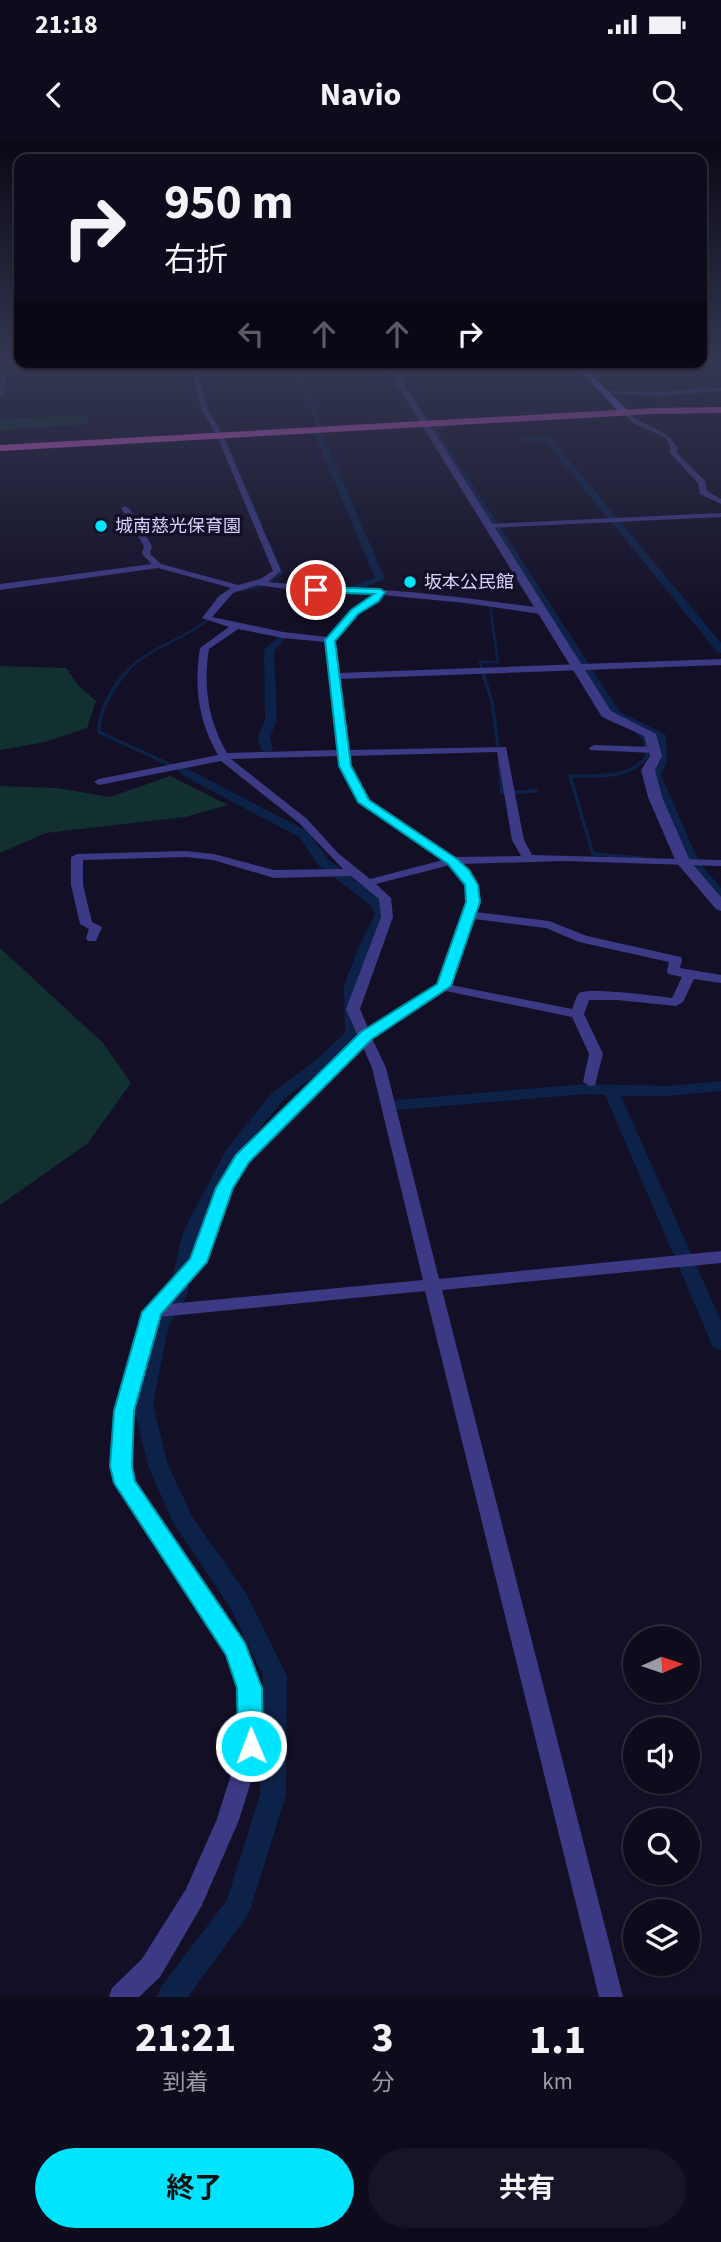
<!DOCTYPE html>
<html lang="ja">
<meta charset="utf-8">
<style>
body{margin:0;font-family:"Source Sans 3","Noto Sans JP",sans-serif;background:#171425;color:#f1f3f6;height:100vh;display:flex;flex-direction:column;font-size:26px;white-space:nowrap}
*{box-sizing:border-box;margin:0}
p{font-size:23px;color:#9b9ba3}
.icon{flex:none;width:38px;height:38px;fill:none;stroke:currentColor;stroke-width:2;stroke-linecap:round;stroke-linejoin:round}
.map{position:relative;height:1857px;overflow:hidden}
.sheet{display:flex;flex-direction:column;background:#0e0b1c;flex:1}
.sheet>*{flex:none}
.banner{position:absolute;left:14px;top:14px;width:693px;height:214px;border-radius:14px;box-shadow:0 2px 5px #0004,0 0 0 2px #2e2b3b;background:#0e0b1c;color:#f1f3f6;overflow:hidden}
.needle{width:46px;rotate:87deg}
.tools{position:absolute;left:623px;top:1486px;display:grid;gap:14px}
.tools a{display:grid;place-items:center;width:77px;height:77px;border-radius:50%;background:#0e0b1c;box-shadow:0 2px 5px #0004,0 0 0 2px #2e2b3b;font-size:35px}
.pin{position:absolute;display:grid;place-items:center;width:60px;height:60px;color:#fff;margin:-30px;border:4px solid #fff;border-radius:50%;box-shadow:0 2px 7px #0007}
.me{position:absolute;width:77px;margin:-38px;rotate:359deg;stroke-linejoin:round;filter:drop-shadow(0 0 5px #0008)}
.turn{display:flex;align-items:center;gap:24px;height:147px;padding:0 35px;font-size:32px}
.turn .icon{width:91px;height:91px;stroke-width:2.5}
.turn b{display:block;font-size:49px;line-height:60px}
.lanes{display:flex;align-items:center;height:66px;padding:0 35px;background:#0003;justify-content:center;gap:35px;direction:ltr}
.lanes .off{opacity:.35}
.eta{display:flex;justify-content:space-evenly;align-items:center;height:119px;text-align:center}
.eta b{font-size:42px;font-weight:700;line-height:49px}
.action{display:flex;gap:14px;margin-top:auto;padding:14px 35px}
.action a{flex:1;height:80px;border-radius:42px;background:#00e5ff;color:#111;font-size:28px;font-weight:700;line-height:80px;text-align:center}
.action a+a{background:#171425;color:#f1f3f6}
.status{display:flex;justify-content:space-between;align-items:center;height:49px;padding:0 35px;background:#0e0b1c;direction:ltr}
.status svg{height:19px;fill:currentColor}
header{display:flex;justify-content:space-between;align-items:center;height:91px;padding:0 35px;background:#0e0b1c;font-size:32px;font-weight:700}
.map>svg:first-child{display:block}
.green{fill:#12302f}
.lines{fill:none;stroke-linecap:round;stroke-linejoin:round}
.stream-far2{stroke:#0c2248;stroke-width:2}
.stream-far1{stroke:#0c2248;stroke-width:2.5}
.stream{stroke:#0c2248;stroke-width:3.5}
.canal{fill:#0c2248;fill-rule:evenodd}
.minor{fill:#3d3a85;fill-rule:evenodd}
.tertiary{fill:#3d3a85;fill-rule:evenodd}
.secondary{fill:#6f6bff;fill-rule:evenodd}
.trunk{fill:#e055d1;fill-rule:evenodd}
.route{fill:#00e5ff;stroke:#0095a6;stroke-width:2}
.poi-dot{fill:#00e5ff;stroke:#130f26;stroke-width:2.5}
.labels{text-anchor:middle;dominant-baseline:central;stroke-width:7;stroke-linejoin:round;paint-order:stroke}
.far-poi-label{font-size:18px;fill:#d9d4ff;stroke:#130f26;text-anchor:start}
</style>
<div class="status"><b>21:18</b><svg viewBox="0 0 49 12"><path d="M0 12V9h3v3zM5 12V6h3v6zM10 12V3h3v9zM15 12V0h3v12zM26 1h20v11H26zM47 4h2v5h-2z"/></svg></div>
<header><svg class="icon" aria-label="back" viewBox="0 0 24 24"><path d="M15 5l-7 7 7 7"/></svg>Navio<svg class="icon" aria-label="search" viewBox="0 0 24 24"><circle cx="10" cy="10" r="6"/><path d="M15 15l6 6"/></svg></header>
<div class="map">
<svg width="721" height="1857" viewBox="0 0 721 1857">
<rect width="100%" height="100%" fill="#130f26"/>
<path class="green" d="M87 276 90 284 0 290V279Z
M0 526 66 528 78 545 96 561 87 588 45 602 0 610Z
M170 636 228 665 185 677 46 693 0 713V646L57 648 110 657Z
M0 808 103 903 131 943 88 1003 0 1065Z"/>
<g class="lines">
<path class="stream-far2" d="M225 300 250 358"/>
<path class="stream-far1" d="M249 356 261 385
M241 450 265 445 282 433 269 403
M126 532C153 502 197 499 221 465
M483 532 480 522H498L490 466"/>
<path class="stream" d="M128 530C112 548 99 568 99 592L186 632
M482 530 492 562 498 606
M638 592 645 600 647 617C628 639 597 636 570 636L593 714 641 718
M499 623 502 653 536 651"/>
<path class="canal" d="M286 222H292L324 288 317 286Z
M442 284 446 286 438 291 620 572 666 595 667 622 661 635 699 722 721 748V761L716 760 686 723 649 635 655 622 654 597 610 574 430 290Z
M318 291 322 293 385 439 355 451 350 448 352 446 375 438 314 293Z
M521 297H550L721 503V513L717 512 545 301H518Z
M282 494 287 497 274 511 277 580 270 597 273 610 267 613 261 610 258 597 265 580 264 510Z
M186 628 307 691 329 720 381 760 389 774 372 808 358 846 361 894 329 925 284 959 241 1012 201 1092 186 1158 169 1185 153 1264 168 1325 193 1378 246 1453 287 1536 286 1655 251 1767 247 1776 188 1857H157L161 1847 227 1760 260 1655 263 1536 230 1467 173 1383 148 1325 133 1264 150 1185 168 1157 183 1092 226 1010 272 953 317 919 345 893 344 846 358 808 375 774 370 765 319 726 299 697 182 635 180 632Z
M721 941V951L669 956H621L692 1116 690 1120 696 1125 721 1181V1210L714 1208 711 1203 678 1125 680 1121 674 1116 605 955 587 954 396 970 388 965 396 960 587 944 669 946Z"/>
<path class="minor" d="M190 222H196L207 268 223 296 281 431 268 442C306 446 343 447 381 450 434 453 488 461 541 468L545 471 541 474 465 463 383 455 379 461 358 474 335 500 339 533 721 519V525L339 539 348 610 506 607 524 700 532 715 721 720V726L564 721 462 724C476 738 483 753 476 772L549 781 587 796 681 817 682 820 680 828 721 835V843L694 839 683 862 676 866 617 860H589L584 874 603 914 595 945 590 946 583 942 589 914 572 877 446 851 372 898 386 928 439 1139 721 1111V1123L442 1150 623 1857H599L425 1151 159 1177C144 1230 123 1286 133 1341L243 1504 261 1548 262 1606 239 1680 202 1765 160 1837 139 1857H109L112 1848 142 1819 186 1749 217 1679 240 1606 239 1548 227 1514 115 1343 112 1326 115 1271 144 1172 191 1120 216 1048 237 1016 358 896 346 869 381 777 379 759 351 736 274 738 213 720 185 717 83 720V745L92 782 102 787 96 801H88L86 798 89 789 80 784 71 745V717L77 714 185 711 214 714 274 730 343 729 299 683 221 621 99 645 94 642 99 639 218 615C198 580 194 547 200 508L229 487 202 478 219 456 231 448 158 428 0 450V444L152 424 142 414 144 406 121 368 125 366 129 368 152 406 150 414 161 424 238 445 260 439 273 431 217 296 201 268ZM257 445 316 453 374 454 352 470 328 497 283 492 212 477 233 453ZM238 489 283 498 326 502 338 610 227 613C208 580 203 546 209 509ZM497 612 512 700 521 716 454 717 368 660 350 626 349 616ZM339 616 340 626 360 664 443 720 370 739 338 713 307 679 231 619ZM450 725 466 745 467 763 438 845 368 888 360 869 393 777 391 758 376 744ZM474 779 546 788 579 802 669 822 667 831 668 834 682 837 672 858C658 856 588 847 579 853 576 856 574 865 572 869L451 845ZM363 907 372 928 423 1140 169 1164 206 1122 232 1048 248 1022Z
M4 227 7 229 3 256 0 258 1 229Z
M721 247V251L659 256 604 253 607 251 659 252Z
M623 272H627C645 288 667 287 678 309L676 312 705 341 707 351 721 359V364L700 354 698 343 669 312 671 309 666 298 633 283Z
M721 373V377L489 388 485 386 489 384Z
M594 605 654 607 659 610 654 613 590 610 589 608Z"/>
<path class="tertiary" d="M383 222H390L611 571 656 594 662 616 655 630 662 657 690 721 721 757V771L716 769 676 722 648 657 641 630 650 616 644 596 602 577Z"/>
<path class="secondary" d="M572 222H579L628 271V275H622Z"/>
<path class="trunk" d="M721 267V273L653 274 0 311V305L653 268Z"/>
</g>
<linearGradient id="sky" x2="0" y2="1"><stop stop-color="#0a0815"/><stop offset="0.46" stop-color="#333752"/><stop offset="1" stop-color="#333752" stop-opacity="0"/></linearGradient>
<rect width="721" height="481" fill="url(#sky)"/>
<path class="route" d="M316 447 380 449 385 452 379 461 358 474 335 501 351 626 369 660 457 719 469 730 478 745 480 762 451 846 372 899 249 1022 233 1048 207 1122 161 1174 134 1271 132 1326 135 1341 245 1503 262 1548 263 1606 260 1614 251 1618 242 1614 238 1606 237 1548 226 1515 114 1343 110 1326 114 1271 142 1172 190 1119 216 1048 236 1015 361 892 437 844 466 762 465 745 448 724 358 662 339 626 325 500 351 470 374 454 313 452V448Z"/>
<g class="poi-dot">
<circle cx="101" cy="386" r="7"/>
<circle cx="410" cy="442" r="7"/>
</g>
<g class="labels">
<g class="far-poi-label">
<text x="115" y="386">城南慈光保育園</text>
<text x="424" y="442">坂本公民館</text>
</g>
</g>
</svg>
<div class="tools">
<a><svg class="needle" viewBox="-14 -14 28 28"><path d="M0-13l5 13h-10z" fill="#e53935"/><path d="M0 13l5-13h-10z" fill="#9b9ba3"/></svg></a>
<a><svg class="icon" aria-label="sound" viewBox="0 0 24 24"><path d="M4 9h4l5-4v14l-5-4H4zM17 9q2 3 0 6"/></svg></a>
<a><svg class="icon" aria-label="search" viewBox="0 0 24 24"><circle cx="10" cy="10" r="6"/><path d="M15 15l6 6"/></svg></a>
<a><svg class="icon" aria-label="layers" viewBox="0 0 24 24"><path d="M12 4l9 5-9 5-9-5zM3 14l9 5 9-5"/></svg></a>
</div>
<div class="pin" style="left:316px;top:450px;background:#d93025"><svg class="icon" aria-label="arrive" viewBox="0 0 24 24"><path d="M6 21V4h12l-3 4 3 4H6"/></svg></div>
<svg class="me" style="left:251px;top:1606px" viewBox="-20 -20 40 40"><circle r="17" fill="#00e5ff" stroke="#fff" stroke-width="3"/><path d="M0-11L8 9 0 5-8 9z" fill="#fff"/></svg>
<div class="banner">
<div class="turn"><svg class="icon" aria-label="right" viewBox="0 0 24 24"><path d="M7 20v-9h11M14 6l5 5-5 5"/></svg><div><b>950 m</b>右折</div></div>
<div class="lanes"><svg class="icon off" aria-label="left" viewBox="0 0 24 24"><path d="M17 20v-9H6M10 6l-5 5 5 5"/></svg><svg class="icon off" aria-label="ahead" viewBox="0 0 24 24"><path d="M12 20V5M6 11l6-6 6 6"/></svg><svg class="icon off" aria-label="ahead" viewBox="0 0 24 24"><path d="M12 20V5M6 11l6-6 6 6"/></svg><svg class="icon" aria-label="right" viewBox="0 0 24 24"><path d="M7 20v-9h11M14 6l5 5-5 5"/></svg></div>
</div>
</div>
<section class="sheet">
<div class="eta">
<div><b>21:21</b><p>到着</p></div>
<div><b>3</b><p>分</p></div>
<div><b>1.1</b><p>km</p></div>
</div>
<div class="action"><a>終了</a><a>共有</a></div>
</section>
